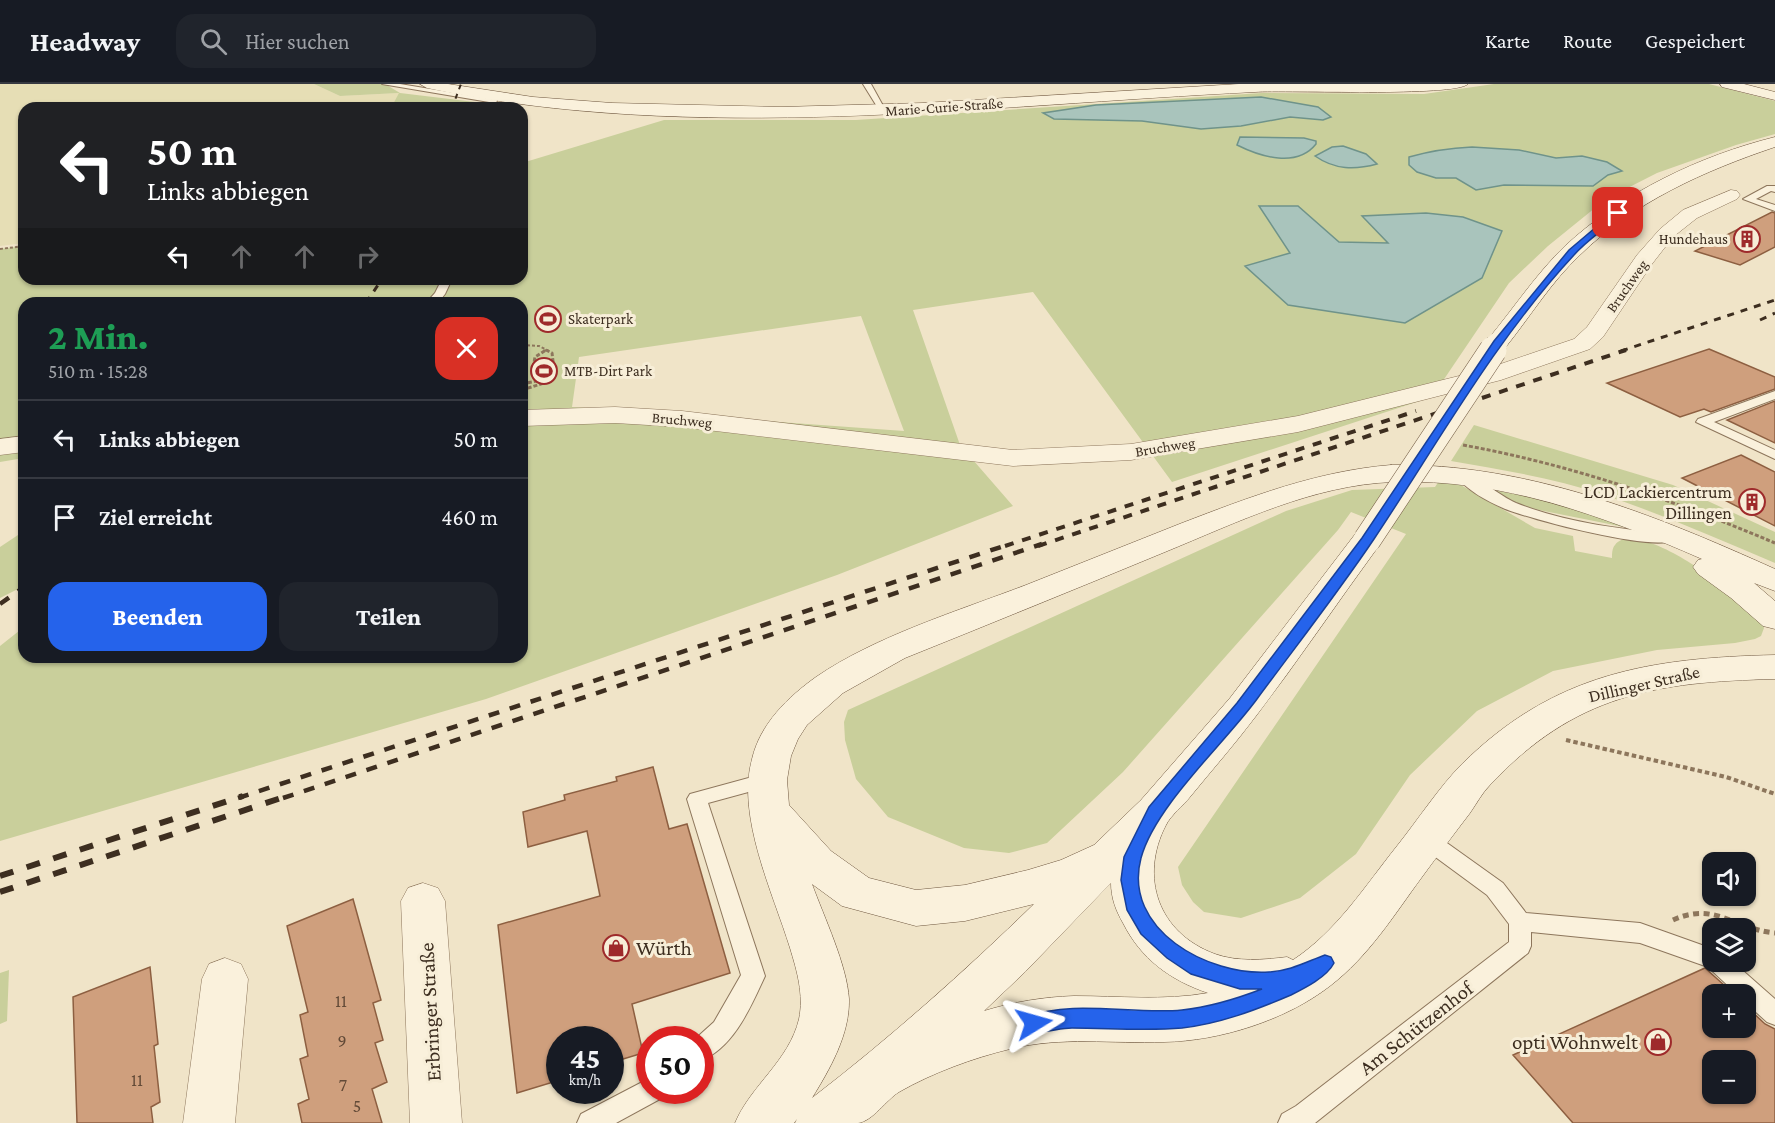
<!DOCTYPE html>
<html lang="de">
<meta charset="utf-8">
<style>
body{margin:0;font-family:"Crimson Pro",serif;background:#20242c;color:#f1f3f6;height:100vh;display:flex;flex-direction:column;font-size:22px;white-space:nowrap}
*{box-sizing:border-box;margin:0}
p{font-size:20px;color:#9ea1a6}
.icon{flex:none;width:33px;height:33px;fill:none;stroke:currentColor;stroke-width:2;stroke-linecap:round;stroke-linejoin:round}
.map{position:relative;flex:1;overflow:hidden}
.panel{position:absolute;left:18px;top:213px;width:510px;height:366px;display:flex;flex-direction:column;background:#171b24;border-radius:18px;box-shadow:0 2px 4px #0004}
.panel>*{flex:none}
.banner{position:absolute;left:18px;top:18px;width:510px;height:183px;border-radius:18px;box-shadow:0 2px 4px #0004;background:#202124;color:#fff;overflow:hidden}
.buttons{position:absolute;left:1702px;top:768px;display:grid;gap:12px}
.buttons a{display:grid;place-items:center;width:54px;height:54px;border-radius:12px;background:#171b24;box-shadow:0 2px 4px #0004;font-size:30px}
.speed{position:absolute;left:546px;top:942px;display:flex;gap:12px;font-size:30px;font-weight:700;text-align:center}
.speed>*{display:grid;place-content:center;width:78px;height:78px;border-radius:50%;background:#171b24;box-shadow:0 2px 4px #0004;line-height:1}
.speed small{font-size:15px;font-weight:400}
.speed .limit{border:9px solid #d22;background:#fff;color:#111}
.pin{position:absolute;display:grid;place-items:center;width:51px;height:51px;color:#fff;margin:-26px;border-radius:12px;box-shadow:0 3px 9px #0006}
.me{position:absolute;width:66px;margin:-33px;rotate:82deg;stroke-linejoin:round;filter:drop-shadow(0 0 4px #0008)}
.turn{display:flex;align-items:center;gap:21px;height:126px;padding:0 30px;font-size:27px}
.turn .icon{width:78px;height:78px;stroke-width:2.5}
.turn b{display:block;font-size:42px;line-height:51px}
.lanes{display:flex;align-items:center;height:57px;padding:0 30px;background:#0003;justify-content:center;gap:30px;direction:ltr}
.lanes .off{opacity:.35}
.round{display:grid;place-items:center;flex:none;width:63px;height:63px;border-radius:18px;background:#20242c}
.overview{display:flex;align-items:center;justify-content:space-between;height:102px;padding:0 30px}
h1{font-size:36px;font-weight:800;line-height:45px;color:#1e9e55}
.action{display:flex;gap:12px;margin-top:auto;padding:12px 30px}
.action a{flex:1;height:69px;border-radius:18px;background:#2563eb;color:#fff;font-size:24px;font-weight:800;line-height:69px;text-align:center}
.action a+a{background:#20242c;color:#f1f3f6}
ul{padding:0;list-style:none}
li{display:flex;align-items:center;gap:18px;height:78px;padding:0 30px;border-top:2px solid #363941}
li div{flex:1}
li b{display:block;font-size:22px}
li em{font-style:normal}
header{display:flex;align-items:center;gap:36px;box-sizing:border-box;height:84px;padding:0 30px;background:#171b24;border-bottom:2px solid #363941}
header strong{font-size:28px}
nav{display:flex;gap:33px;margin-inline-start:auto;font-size:21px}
.search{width:420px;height:54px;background:#20242c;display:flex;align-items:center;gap:15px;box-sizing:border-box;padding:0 21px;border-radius:18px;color:#9ea1a6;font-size:22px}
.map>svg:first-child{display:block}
.farmland{fill:#e6deb5}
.green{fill:#c9cf9b;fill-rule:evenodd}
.water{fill:#a9c4bc;stroke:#6f938a;stroke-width:1.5}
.building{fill:#cf9f7d;stroke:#8d5f41;stroke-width:1.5;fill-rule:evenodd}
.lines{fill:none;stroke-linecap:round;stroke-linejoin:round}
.lane-casing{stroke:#8d765c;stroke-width:2}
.street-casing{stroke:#8d765c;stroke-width:1}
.secondary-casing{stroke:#6f573f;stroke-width:1}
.path-far3{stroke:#8d765c;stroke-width:2;stroke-dasharray:3 2;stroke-linecap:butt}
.path-far2{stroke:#8d765c;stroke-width:3;stroke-dasharray:4 2;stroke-linecap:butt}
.path-far1{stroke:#8d765c;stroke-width:4;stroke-dasharray:4.5 3;stroke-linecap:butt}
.path{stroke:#8d765c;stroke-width:5;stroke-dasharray:6 4.5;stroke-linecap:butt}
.lane{fill:#faf1dc;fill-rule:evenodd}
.street{fill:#faf1dc;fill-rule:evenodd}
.secondary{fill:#faf1dc;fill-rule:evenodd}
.rail-far4{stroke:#3d2e20;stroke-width:2;stroke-dasharray:5 5;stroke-linecap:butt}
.rail-far3{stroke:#3d2e20;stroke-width:3;stroke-dasharray:7 7;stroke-linecap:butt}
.rail-far2{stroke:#3d2e20;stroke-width:4;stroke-dasharray:9 9;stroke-linecap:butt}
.rail-far1{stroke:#3d2e20;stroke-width:4.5;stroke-dasharray:11 11;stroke-linecap:butt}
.rail{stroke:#3d2e20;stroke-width:6;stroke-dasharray:14 14;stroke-linecap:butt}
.secondary-bridge-far1-casing{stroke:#6f573f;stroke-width:22;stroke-linecap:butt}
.secondary-bridge-casing{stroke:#6f573f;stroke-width:28;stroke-linecap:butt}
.secondary-bridge-far1{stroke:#faf1dc;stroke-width:21}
.secondary-bridge{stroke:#faf1dc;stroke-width:27}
.route{fill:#2563eb;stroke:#184099;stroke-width:1.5}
.labels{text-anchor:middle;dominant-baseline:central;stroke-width:6;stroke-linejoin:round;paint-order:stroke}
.far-street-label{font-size:15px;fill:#3d2e20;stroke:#f7eed8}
.far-poi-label{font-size:15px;fill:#3d2e20;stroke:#f7eed8;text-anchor:start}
.poi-label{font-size:18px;fill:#3d2e20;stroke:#f7eed8;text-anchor:end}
.street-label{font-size:18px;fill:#3d2e20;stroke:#f7eed8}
.near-number-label{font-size:18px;fill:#624a37}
.near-poi-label{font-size:21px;fill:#3d2e20;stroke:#f7eed8;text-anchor:start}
.near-street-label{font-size:21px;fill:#3d2e20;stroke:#f7eed8}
</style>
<header>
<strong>Headway</strong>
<div class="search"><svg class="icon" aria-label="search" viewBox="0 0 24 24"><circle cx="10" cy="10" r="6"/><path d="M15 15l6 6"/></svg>Hier suchen</div>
<nav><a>Karte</a><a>Route</a><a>Gespeichert</a></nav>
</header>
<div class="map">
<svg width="1775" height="1039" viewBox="0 0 1775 1039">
<rect width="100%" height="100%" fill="#f0e4c8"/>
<path class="farmland" d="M0 0H314L340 12 400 9 391 24H24V159L0 162Z"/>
<path class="green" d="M314 0H385L400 9 483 19 481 24H391L399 9 340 12Z
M1494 0H1709L1775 17V50L1736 61 1657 89 1606 115 1548 162 1509 199 1432 313 1172 398 1033 208 913 226 960 361 1013 422 837 491 486 615 0 757V562L24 543V573H522V219H24V374L0 378V165L24 162V195H522V79L664 36H856L1262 9 1424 10ZM861 232 904 347 572 323 579 273Z
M1474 341 1673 401 1775 448V479C1718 455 1662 430 1604 411 1554 394 1502 386 1451 377Z
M1439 397 1459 400 1535 444 1573 452 1575 467 1612 474C1612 470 1612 464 1615 461 1633 436 1711 491 1727 505 1739 515 1750 526 1762 537L1764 544 1761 552 1755 555 1735 559 1657 566 1553 587 1477 627 1410 691 1356 770 1300 814 1241 834 1204 828 1193 818 1182 801 1178 783 1406 450 1351 428 1338 446 1123 688 1047 759 1009 769 964 764 888 733 856 695 845 656 844 638 848 626 1286 427 1352 406 1435 403Z
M1493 406 1549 416 1629 444 1534 425 1495 412Z
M24 447V502L0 514V463Z
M9 886 7 937 0 940V889Z"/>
<path class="water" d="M1261 13 1318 23 1331 33 1323 36 1290 33 1241 42 1201 45 1142 37 1054 35 1043 29 1096 21Z
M1240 53 1304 54 1316 57V60C1297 84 1261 73 1237 61Z
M1343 62 1366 70 1377 80C1355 86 1335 86 1315 72L1332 63Z
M1472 63 1519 66 1556 74 1582 72 1607 78 1622 87 1608 91 1593 102 1504 101 1476 106 1456 94H1436L1417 88 1409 81V73C1430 67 1450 64 1472 63Z
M1259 122H1298L1339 158 1388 159 1362 132 1426 129 1463 133 1502 147 1482 194 1405 239 1288 221 1245 182 1290 169Z"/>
<path class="building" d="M1772 128 1775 129V163L1740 181 1695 167Z
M1709 265 1775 293V305L1711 328 1704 325 1680 333 1607 299Z
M1775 317V359L1727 336Z
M1741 371 1775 388V442L1682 394Z
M653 683 669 745 687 740 730 889 632 920 643 969 610 979V956H560V996L517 1009 498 841 600 812 587 747 528 763 523 728 565 716 564 711 617 697 616 693Z
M353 815 381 916 373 919 383 956 375 959 387 998 372 1005 382 1039H302L298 1020 309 1015 300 975 308 972 300 931 308 928 287 842Z
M150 883 158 960 154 962 160 1018 151 1023 153 1039H77L73 913Z
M1705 884 1734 910H1713V944H1746V922L1765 940 1775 945V1039H1573L1513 971ZM1713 976H1746V1010H1713Z"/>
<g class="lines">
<defs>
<path id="lane" d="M382 0H400L497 16 495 24H487L489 18Z
M863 0H871L887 29H881Z
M1767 102H1775V108L1771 107 1756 115 1775 121V127L1743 115Z
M442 195H452L445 210 438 219H426L435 209Z
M1775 307V315L1714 338 1775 366V375L1696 338 1698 335Z
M1464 389C1477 392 1500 412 1516 419 1564 438 1615 444 1666 450L1674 455C1661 470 1525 434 1503 424 1487 417 1468 407 1457 393Z
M767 689 774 691 777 696 774 701 708 719 765 892C751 922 734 964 700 977V956H694L714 938 741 891 687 715 690 710Z
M1426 747 1433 749 1503 799 1526 829 1640 839 1713 865V878H1733L1775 915V941L1767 938 1746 919V910H1737L1708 883 1640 859 1531 848V862L1528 869 1315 1039H1278L1282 1030 1296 1022 1509 858V840L1487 811 1419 761 1416 755 1419 749Z
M650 994V1006H663L660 1015 616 1039H577L581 1030Z"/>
<path id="street" d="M1731 106 1737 107 1740 111 1737 115 1697 134 1673 153 1652 180 1603 253 1590 265 1501 296 1298 348 1131 376 1013 382 682 343 615 339 522 342V326L615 323 682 327 1013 366 1131 360 1298 332 1483 286 1574 255 1587 243 1637 171 1660 145 1683 126Z
M24 352V368L0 371V355Z
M423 799 438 804 445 817 462 1039H410L401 817 408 804Z
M225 874 241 880 248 895 235 1039H183L202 895 209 880Z"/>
<path id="secondary" d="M420 0H448L533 13 612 19 781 23 923 19 1239 0H1468C1455 13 1287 6 1255 8 985 21 694 61 427 4Z
M1720 0H1744L1775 8V16L1722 3Z
M1775 53V63C1704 87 1634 118 1580 171 1551 198 1530 233 1505 264L1497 266 1489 264 1485 259 1489 254C1514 224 1536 190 1565 162 1622 109 1699 72 1775 53Z
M1391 381C1527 379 1653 430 1775 485V507L1754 499 1775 517V545L1763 542 1731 514 1698 490 1693 483 1698 476 1702 475C1604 432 1501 394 1393 398 1313 401 1238 438 1165 468 1078 504 992 539 905 574L843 609 807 641 798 655 791 672 787 696 789 721 831 767 869 794 916 806 965 801 1028 786 1061 776 1094 761 1141 716 1230 614 1356 449 1367 447 1378 449 1382 456 1378 463C1337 519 1298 577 1256 632 1235 660 1212 686 1190 713 1183 722 1171 731 1166 741 1139 793 1158 849 1215 870 1237 878 1264 876 1287 873L1293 876C1337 847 1365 802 1397 762 1417 737 1440 702 1462 680 1554 589 1650 574 1775 571V595C1656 598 1575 610 1490 701 1482 709 1477 719 1470 729 1454 750 1438 771 1422 793 1394 831 1369 872 1330 902 1286 936 1220 957 1164 958 1112 960 1062 952 1010 965 973 974 932 989 899 1008 886 1016 873 1037 858 1039 838 1039 815 1039 795 1039L797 1035 794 1039H735C751 1001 789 977 799 935 804 911 797 887 790 864 773 809 736 732 752 675 760 640 788 613 816 593 876 552 958 527 1026 501 1078 480 1130 460 1182 439 1250 413 1317 387 1391 381ZM1111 799C1111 814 1116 827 1123 839 1141 875 1170 896 1208 909 1163 917 1119 912 1074 912 1044 913 1013 918 984 927L1025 888ZM812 800 842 822 916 842 965 837 1034 820C964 888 890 954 812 1014 830 985 850 950 849 915 847 881 824 833 812 800Z"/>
</defs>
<use href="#lane" class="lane-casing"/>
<use href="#street" class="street-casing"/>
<use href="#secondary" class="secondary-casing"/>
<path class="path-far3" d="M0 165 24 162
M522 261 539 262 549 267
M544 267 546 266"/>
<path class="path-far2" d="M522 300 542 296V290C535 285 533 282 535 273L546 266
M522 306 547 298 554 285 552 269 546 266
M1463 361C1572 381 1673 416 1775 459"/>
<path class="path-far1" d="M1566 656 1726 693 1775 710"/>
<path class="path" d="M1673 836C1715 817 1734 845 1775 849"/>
<use href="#lane" class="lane"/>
<use href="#street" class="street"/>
<use href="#secondary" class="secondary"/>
<path class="rail-far4" d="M452 24 461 0"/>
<path class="rail-far3" d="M366 219 382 195
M1760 236 1775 229
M1621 267 1775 216"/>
<path class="rail-far2" d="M1005 462 1416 327
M1038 462 1626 266"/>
<path class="rail-far1" d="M0 520 24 503
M238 714 1010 460
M283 714 1042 460"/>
<path class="rail" d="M0 792 243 712
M0 808 287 712"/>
<defs>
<path id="secondary-bridge-far1" d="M1492 267 1497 259"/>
<path id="secondary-bridge" d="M1367 456 1493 266"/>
</defs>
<use href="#secondary-bridge-far1" class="secondary-bridge-far1-casing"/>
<use href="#secondary-bridge" class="secondary-bridge-casing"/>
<use href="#secondary-bridge-far1" class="secondary-bridge-far1"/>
<use href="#secondary-bridge" class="secondary-bridge"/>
</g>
<path class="route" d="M1615 127 1622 129C1607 144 1588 155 1574 171 1495 256 1438 359 1374 455 1337 510 1296 562 1257 615 1224 660 1155 722 1141 774 1122 846 1209 892 1269 888 1290 887 1306 878 1325 871L1331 873 1334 879C1327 893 1305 904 1291 911 1256 926 1219 940 1182 944 1146 947 1108 944 1072 944 1057 944 1040 951 1027 946L1024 939 1027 933C1073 915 1133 931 1182 926 1210 923 1236 915 1262 905H1240L1191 890 1167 874 1141 850 1127 826 1121 796 1124 773 1149 723 1237 619 1362 454 1494 257 1569 166Z"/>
<defs>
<symbol id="building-ring" viewBox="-11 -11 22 22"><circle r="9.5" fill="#f7eed8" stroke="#9e2a2b" stroke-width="1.5"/><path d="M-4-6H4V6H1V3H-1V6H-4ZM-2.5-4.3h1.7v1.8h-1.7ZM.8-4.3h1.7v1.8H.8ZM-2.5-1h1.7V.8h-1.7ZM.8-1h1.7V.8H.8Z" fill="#9e2a2b"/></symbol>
<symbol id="stadium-ring" viewBox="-11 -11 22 22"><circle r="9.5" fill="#f7eed8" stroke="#9e2a2b" stroke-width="1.5"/><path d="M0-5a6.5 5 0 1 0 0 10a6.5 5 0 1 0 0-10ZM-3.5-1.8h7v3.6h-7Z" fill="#9e2a2b"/></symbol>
<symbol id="shop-ring" viewBox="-11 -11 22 22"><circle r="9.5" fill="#f7eed8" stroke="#9e2a2b" stroke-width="1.5"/><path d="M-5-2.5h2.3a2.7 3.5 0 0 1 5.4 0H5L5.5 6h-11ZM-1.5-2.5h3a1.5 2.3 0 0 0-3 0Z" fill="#9e2a2b"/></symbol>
</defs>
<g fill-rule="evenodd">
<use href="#building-ring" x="1732" y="140" width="30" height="30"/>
<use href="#stadium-ring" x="533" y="220" width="30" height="30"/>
<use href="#stadium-ring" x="529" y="272" width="30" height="30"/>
<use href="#building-ring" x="1737" y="403" width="30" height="30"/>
<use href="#shop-ring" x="601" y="849" width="30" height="30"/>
<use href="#shop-ring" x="1643" y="943" width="30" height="30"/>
</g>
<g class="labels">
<g class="far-street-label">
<text transform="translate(944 23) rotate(-4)">Marie-Curie-Straße</text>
<text transform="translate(1627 202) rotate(-55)">Bruchweg</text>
<text transform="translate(682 336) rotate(5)">Bruchweg</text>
<text transform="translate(1165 363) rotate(-9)">Bruchweg</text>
</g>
<g class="far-poi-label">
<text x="1728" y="155" text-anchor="end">Hundehaus</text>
<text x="568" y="235">Skaterpark</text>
<text x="564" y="287">MTB-Dirt Park</text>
</g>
<g class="poi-label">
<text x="1732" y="408">LCD Lackiercentrum<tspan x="1732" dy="21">Dillingen</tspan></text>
</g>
<g class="street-label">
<text transform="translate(1644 600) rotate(-13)">Dillinger Straße</text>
</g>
<g class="near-number-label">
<text x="341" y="917">11</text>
<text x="342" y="957">9</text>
<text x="137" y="996">11</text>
<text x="343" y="1001">7</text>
<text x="357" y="1022">5</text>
</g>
<g class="near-poi-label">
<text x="636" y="864">Würth</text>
<text x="1638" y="958" text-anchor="end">opti Wohnwelt</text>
</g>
<g class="near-street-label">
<text transform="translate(430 928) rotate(-93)">Erbringer Straße</text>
<text transform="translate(1416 944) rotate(-38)">Am Schützenhof</text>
</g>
</g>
</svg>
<div class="buttons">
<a><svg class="icon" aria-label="sound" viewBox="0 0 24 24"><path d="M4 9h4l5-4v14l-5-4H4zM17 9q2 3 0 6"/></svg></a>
<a><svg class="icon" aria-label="layers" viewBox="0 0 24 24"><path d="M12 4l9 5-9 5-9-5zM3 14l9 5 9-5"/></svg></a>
<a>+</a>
<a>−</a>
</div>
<div class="speed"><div>45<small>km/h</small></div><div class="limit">50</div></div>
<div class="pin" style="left:1618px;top:129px;background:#d93025"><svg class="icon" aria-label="arrive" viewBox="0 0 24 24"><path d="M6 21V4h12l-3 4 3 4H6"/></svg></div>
<svg class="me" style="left:1034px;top:939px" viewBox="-20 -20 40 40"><path d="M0-17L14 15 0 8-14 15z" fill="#2563eb" stroke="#fff" stroke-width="4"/></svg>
<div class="banner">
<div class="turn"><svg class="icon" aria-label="left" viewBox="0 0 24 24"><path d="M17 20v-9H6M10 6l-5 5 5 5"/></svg><div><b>50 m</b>Links abbiegen</div></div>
<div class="lanes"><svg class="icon" aria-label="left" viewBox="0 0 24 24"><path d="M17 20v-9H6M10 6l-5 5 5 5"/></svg><svg class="icon off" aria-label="ahead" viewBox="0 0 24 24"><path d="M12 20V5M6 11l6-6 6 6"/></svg><svg class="icon off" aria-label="ahead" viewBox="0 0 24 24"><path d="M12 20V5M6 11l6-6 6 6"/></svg><svg class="icon off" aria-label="right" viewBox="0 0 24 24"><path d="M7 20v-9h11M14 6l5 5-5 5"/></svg></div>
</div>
<section class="panel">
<div class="overview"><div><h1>2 Min.</h1><p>510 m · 15:28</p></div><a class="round" style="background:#d93025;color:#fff"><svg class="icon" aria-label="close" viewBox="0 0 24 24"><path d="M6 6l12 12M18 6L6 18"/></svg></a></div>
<ul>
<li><svg class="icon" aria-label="left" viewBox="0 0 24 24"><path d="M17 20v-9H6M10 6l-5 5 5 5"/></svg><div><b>Links abbiegen</b></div><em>50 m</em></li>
<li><svg class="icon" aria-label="arrive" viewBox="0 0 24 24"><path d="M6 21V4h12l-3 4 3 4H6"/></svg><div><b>Ziel erreicht</b></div><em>460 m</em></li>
</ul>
<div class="action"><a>Beenden</a><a>Teilen</a></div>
</section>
</div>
